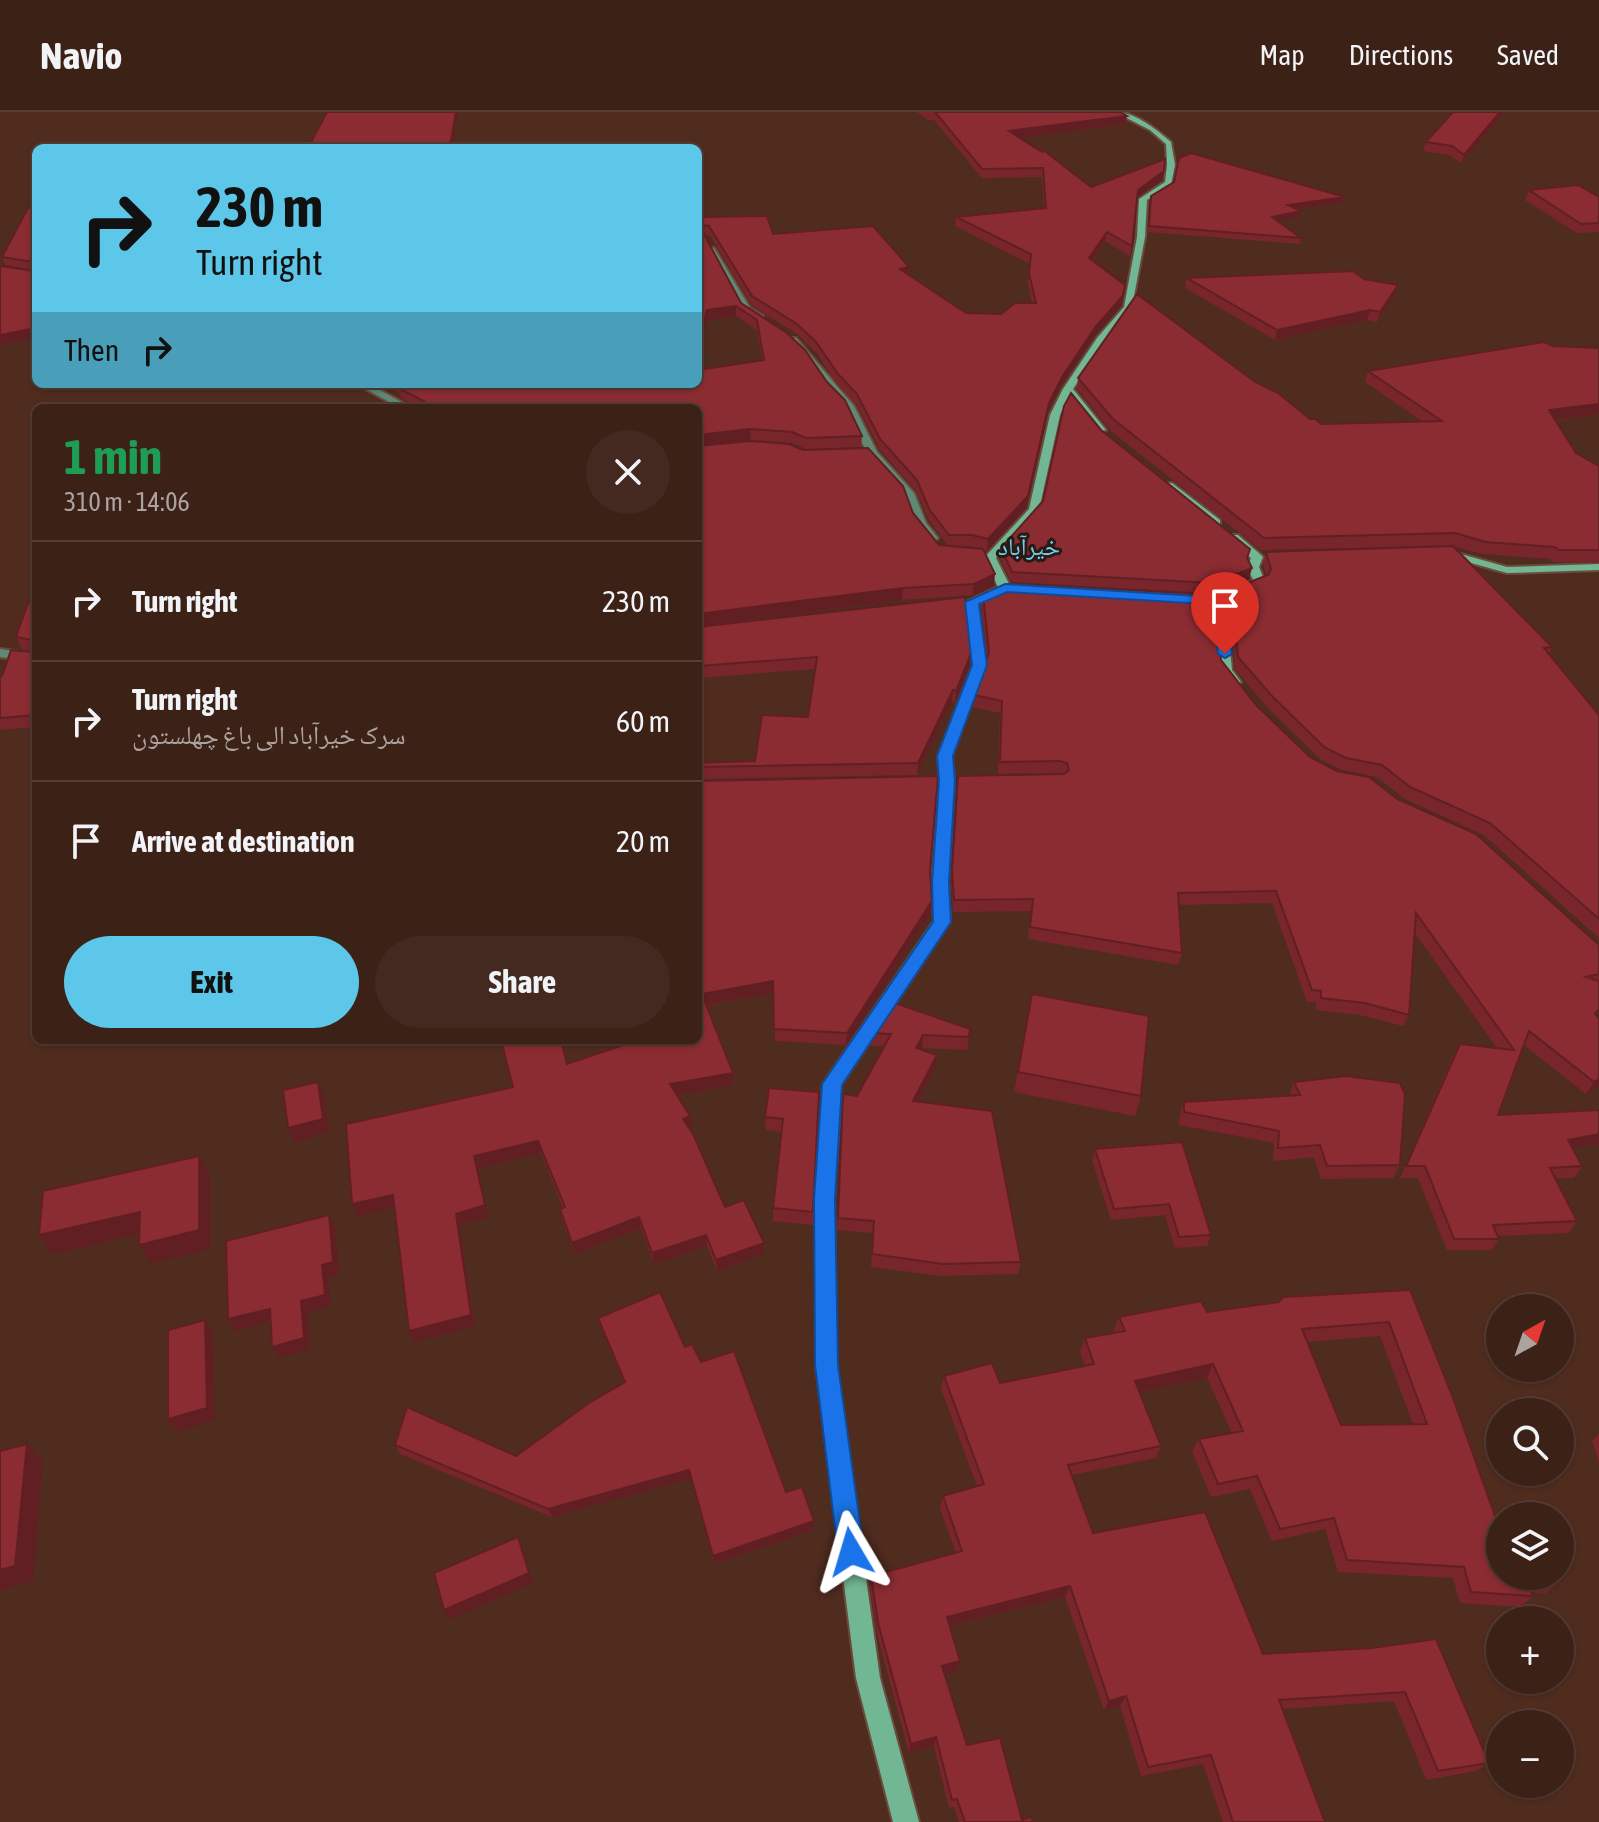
<!DOCTYPE html>
<meta charset="utf-8">
<style>
body{margin:0;font-family:"Asap Condensed","Noto Naskh Arabic",sans-serif;background:#432920;color:#f1f3f6;height:100vh;display:flex;flex-direction:column;font-size:30px;white-space:nowrap}
*{box-sizing:border-box;margin:0}
p{font-size:26px;color:#aca3a1}
.icon{flex:none;width:44px;height:44px;fill:none;stroke:currentColor;stroke-width:2;stroke-linecap:round;stroke-linejoin:round}
.map{position:relative;flex:1;overflow:hidden}
.drawer{position:absolute;left:32px;top:292px;width:670px;height:640px;display:flex;flex-direction:column;background:#3c2117;border-radius:12px;box-shadow:0 2px 6px #0004,0 0 0 2px #553e36}
.drawer>*{flex:none}
.guide{position:absolute;left:32px;top:32px;width:670px;height:244px;border-radius:12px;box-shadow:0 2px 6px #0004,0 0 0 2px #553e36;background:#5cc7e8;color:#111;overflow:hidden}
.needle{width:52px;rotate:40deg}
.fabs{position:absolute;left:1486px;top:1182px;display:grid;gap:16px}
.fabs a{display:grid;place-items:center;width:88px;height:88px;border-radius:50%;background:#3c2117;box-shadow:0 2px 6px #0004,0 0 0 2px #553e36;font-size:40px}
.pin{position:absolute;display:grid;place-items:center;width:68px;height:68px;color:#fff;margin:-82px -34px;border-radius:50% 50% 50% 0;rotate:-45deg;box-shadow:0 0 8px #0007}
.pin .icon{rotate:45deg}
.me{position:absolute;width:88px;margin:-44px;rotate:353deg;stroke-linejoin:round;filter:drop-shadow(0 0 6px #0008)}
.turn{display:flex;align-items:center;gap:28px;height:168px;padding:0 32px;font-size:36px}
.turn .icon{width:104px;height:104px;stroke-width:2.5}
.turn b{display:block;font-size:56px;line-height:68px}
.then{display:flex;align-items:center;height:76px;padding:0 32px;background:#0003;gap:16px;font-size:30px}
.round{display:grid;place-items:center;flex:none;width:84px;height:84px;border-radius:42px;background:#432920}
.summary{display:flex;align-items:center;justify-content:space-between;height:136px;padding:0 32px}
h1{font-size:48px;font-weight:700;line-height:60px;color:#1e9e55}
.action{display:flex;gap:16px;margin-top:auto;padding:16px 32px}
.action a{flex:1;height:92px;border-radius:48px;background:#5cc7e8;color:#111;font-size:32px;font-weight:700;line-height:92px;text-align:center}
.action a+a{background:#432920;color:#f1f3f6}
ul{padding:0;list-style:none}
li{display:flex;align-items:center;gap:24px;height:120px;padding:0 32px;border-top:2px solid #553e36}
li div{flex:1}
li b{display:block;font-size:30px}
li em{font-style:normal}
header{display:flex;align-items:center;gap:48px;box-sizing:border-box;height:112px;padding:0 40px;background:#3c2117;border-bottom:2px solid #553e36}
header strong{font-size:38px}
nav{display:flex;gap:44px;margin-inline-start:auto;font-size:28px}
.map>svg:first-child{display:block}
.lines{fill:none;stroke-linecap:round;stroke-linejoin:round}
.street-casing{stroke:#6c4b3f;stroke-width:4}
.secondary-casing{stroke:#6c4b3f;stroke-width:4}
.street{fill:#5f8973;fill-rule:evenodd}
.secondary{fill:#72b794;fill-rule:evenodd}
.wall{fill:#78262b;fill-rule:evenodd}
.shaded-wall{fill:#611f23}
.building{fill:#8b2c32;stroke:#611f23;stroke-width:2;fill-rule:evenodd}
.route{fill:#1a73e8;stroke:#114b97;stroke-width:2}
.labels{text-anchor:middle;dominant-baseline:central;stroke-width:6;stroke-linejoin:round;paint-order:stroke}
.far-quarter-label{font-size:24px;fill:#71d1f0;stroke:#2a1a14}
</style>
<header>
<strong>Navio</strong>
<nav><a>Map</a><a>Directions</a><a>Saved</a></nav>
</header>
<div class="map">
<svg width="1599" height="1710" viewBox="0 0 1599 1710">
<rect width="100%" height="100%" fill="#502c1f"/>
<g class="lines">
<defs>
<path id="street" d="M708 136H714L750 196 763 204V208H757L744 200Z
M790 226H796L854 294 877 340 914 381 926 411 938 426 936 428H928L915 411 905 384 867 341 846 297 790 230Z
M357 272H369L412 296H400Z
M0 537 36 542V550L0 545Z"/>
<path id="secondary" d="M1115 0C1135 0 1156 17 1171 30L1175 53 1171 73 1147 88 1145 125 1132 195 1105 228 1073 277 1106 318 1097 320 1069 285 1060 303 1039 398 996 446 1011 476 978 492 985 553 952 644 954 669 948 770 950 810 841 973 834 1087 836 1253 880 1566 919 1710H893L856 1566 816 1253V1087L823 972 934 809 932 770 940 669 938 644 973 553 966 490 998 475 984 446 1029 397 1050 303 1063 277 1097 226 1124 195 1137 125 1139 87 1165 70 1167 53 1166 32 1150 18Z
M1164 371H1172L1220 408V412H1212L1164 375Z
M1230 423H1238L1261 443 1263 445 1259 455 1265 470 1217 490 1229 526 1232 558 1241 570 1235 574C1216 565 1220 545 1217 527 1215 514 1209 501 1205 488L1253 468 1247 455 1251 446 1230 427Z
M1443 437 1507 455 1599 452V458L1507 461 1439 442 1437 440Z"/>
</defs>
<use href="#street" class="street-casing"/>
<use href="#secondary" class="secondary-casing"/>
<use href="#street" class="street"/>
<use href="#secondary" class="secondary"/>
</g>
<path class="wall" d="M917 0H1120L1127 4 1125 12 1020 26 1091 75 1164 59 1162 68 1137 86 1130 144 1105 129 1093 149 1125 173 1121 194 1094 224 1060 275 1047 302 1026 396 987 439 984 438 994 474 973 483 902 488 698 514V296H419L401 286 400 281 373 272H698L762 248 757 218 736 204 707 208 698 105 909 155V162L966 201 1001 202 1032 191 1028 171 1030 152 955 114 956 105 1044 96 1042 65 982 66 934 8H928ZM704 123H710L752 194 797 222 816 240 837 273 857 293 880 338 916 379 929 408 948 434H971L980 437 939 433 913 401 700 334 751 328 792 331 806 337 861 335 862 324 741 191Z
M1453 0H1505L1461 51 1449 43 1423 39 1426 30Z
M1529 78 1599 85V120L1577 121 1525 88Z
M1151 84 1345 85 1344 90 1296 97 1301 99 1300 105 1278 109 1301 126 1300 132 1148 120Z
M36 95V225L0 233V154L35 159 34 158 5 153 2 145Z
M1187 166 1364 167 1398 173 1395 183 1377 210 1367 208 1275 228 1185 176Z
M1368 259 1599 302 1556 308 1576 341 1599 354V451L1553 450 1550 447 1481 442 1453 434 1552 535 1549 542 1599 603V826L1484 723 1405 687 1377 665 1342 658 1320 647 1268 596 1235 557 1232 525 1221 492 1224 480 1266 463 1263 451 1266 440 1452 434 1261 438 1111 319 1077 277 1078 266 1255 270 1310 307 1321 312 1422 309 1365 270Z
M1101 318 1247 447 1252 456 1249 466 1210 481 1011 470 1000 446 1001 436 1043 389Z
M983 482 1221 548 1257 594 1310 645 1397 687 1599 833V898L1595 903 1599 974 1586 982 1524 933 1498 1003 1599 1032 1573 1037 1582 1054 1574 1066H1555L1577 1109 1569 1121 1498 1124 1499 1127 1491 1138H1447L1418 1066H1400L1453 944 1460 932 1497 936 1414 820 1409 903 1403 914 1360 903 1316 898V890H1307L1272 791 1178 793 1182 841 1178 853 1028 827 1031 799 953 800 951 770 958 664 1061 662 1058 661 998 662 1000 601 973 595 974 583 987 547 981 494Z
M36 489V615L0 618V564H2L32 540V539L22 537 16 525Z
M698 515 970 553 955 591 952 590 917 663 698 667V634V651L755 649 808 605 815 557 698 566Z
M698 669 930 758 932 789 931 801 846 933 775 929 773 881 706 894 733 961V973L677 983 691 1016H689L725 1095 764 1131V1142L717 1159 707 1134 654 1152 641 1116 575 1142 562 1108 560 1097 563 1096 541 1041 478 1056 489 1105 459 1113 475 1214 414 1230 394 1095 357 1104 513 975 567 952 698 928Z
M1032 882 1141 984 1135 1004 1014 980Z
M970 917 967 938 922 936 921 938 935 956 918 990 1021 1150 1018 1162 941 1164 871 1155 873 1121 837 1118 843 982 857 984 884 934H871L872 921Z
M1294 970 1400 1053 1393 1066 1321 1067 1314 1045 1273 1049 1274 1031 1179 1013 1180 1003 1184 990 1289 983Z
M819 980 813 1113 773 1109V1096L782 1020 766 1018 765 1005Z
M1095 1037 1211 1123 1207 1134 1175 1136 1165 1103 1111 1108 1092 1048Z
M1410 1178 1499 1417 1558 1471 1545 1482 1532 1481 1533 1484 1520 1495 1460 1491 1453 1466 1338 1460 1325 1417 1272 1429 1250 1377 1211 1385 1192 1339 1199 1327 1232 1321 1207 1266 1140 1280 1161 1334 1156 1346 1072 1363 1093 1421 1263 1542 1372 1536 1489 1651 1476 1659 1426 1668 1394 1589 1282 1597 1325 1710H1223L1203 1652 1141 1664 1120 1594 1104 1598 1065 1485 950 1514 957 1559 945 1562 967 1633 1022 1708 1033 1710H959L954 1695 949 1696 934 1634 909 1641 877 1522 870 1475 871 1464 956 1441 940 1396 943 1384 977 1374 941 1277 944 1264 1000 1271 1085 1254 1080 1240 1085 1226 1115 1221 1114 1218 1119 1205 1207 1200ZM1380 1224 1413 1312 1341 1313 1308 1230Z
M598 1206 685 1235 701 1250 786 1380 814 1409 813 1418 714 1452 691 1367 552 1405 400 1342 395 1333 516 1344 624 1271 601 1215Z
M1599 1322V1350L1592 1329Z"/>
<path class="shaded-wall" d="M456 0H458L452 35 445 36Z
M1500 0H1505L1461 51 1464 43Z
M1127 4 1125 12 1008 28 1009 19Z
M1164 59 1162 68 1136 87 1138 78Z
M1345 85 1344 90 1287 98 1288 93Z
M1301 99 1300 105 1271 110 1272 105Z
M1107 120 1105 129 1088 156 1089 146Z
M909 155 908 165 900 157Z
M1398 173 1395 183 1377 210 1380 200Z
M1123 184 1121 194 1094 224 1060 275 1047 302 1026 396 987 439 988 427 1049 291 1062 265 1096 214Z
M736 194V204L707 208 698 239V227L707 198Z
M1370 198 1367 208 1275 228 1277 218Z
M36 216V225L0 233V223Z
M1599 292V302L1545 309 1549 298Z
M750 317 751 328 698 334V323Z
M1252 456 1249 466 1210 481 1212 471Z
M995 462 994 474 973 483 974 472Z
M903 476 902 488 698 514V502Z
M971 541 970 553 955 591 956 579Z
M953 578 952 590 917 663 918 651Z
M932 789 931 801 846 933 847 921Z
M773 869V881L703 894 702 882Z
M923 923 922 936 915 949 916 936Z
M937 943 935 956 912 1002 913 989Z
M733 961V973L671 984 670 972Z
M1599 967V974L1586 982 1594 970Z
M318 970 324 983 329 1020 295 1030 288 1016Z
M690 1004 691 1016 684 1019 683 1007Z
M1599 1022V1032L1560 1039 1568 1028Z
M538 1029 541 1041 478 1056 489 1105 459 1113 475 1214 414 1230 409 1219 456 1102 474 1044Z
M199 1044 210 1063V1137L151 1151 139 1133Z
M393 1083 398 1095 357 1104 352 1092Z
M140 1100 153 1119 53 1142 39 1123Z
M329 1103 335 1115 339 1162 328 1165 331 1194 307 1201 310 1237 279 1246 272 1235 322 1153Z
M639 1105 641 1116 575 1142 572 1131Z
M706 1123 707 1134 654 1152 652 1141Z
M764 1131V1142L717 1159 716 1148Z
M270 1197 277 1208 235 1219 228 1207Z
M205 1208 213 1221 215 1308 177 1319 168 1307Z
M1213 1252 1207 1266 1130 1282 1135 1269Z
M27 1332 43 1349 33 1469 0 1478V1458Z
M689 1358 691 1367 552 1405 548 1397Z
M814 1409 813 1418 714 1452 713 1444Z
M518 1425 533 1471 450 1507 444 1498Z
M1070 1474 1065 1485 944 1515 947 1505Z
M960 1549 957 1559 939 1564 942 1554Z
M1126 1584 1120 1594 1104 1598 1109 1589Z
M936 1625 934 1634 909 1641 911 1632Z"/>
<path class="building" d="M327 0H456L451 29 445 36H308Z
M935 0H1120L1127 4 1009 19 1042 40V37L1091 75 1165 47 1164 59 1138 78 1132 134 1107 120 1089 146 1125 173 1123 184 1096 214 1062 265 1049 291 1028 384 988 427 972 423H949L929 397 917 368 880 327 857 282 838 262 816 230 797 212 752 184 709 114 699 113 741 191 787 221 805 238 827 270 845 288 862 324 806 326 792 320 750 317 698 323V296H431L421 292 424 289 398 276 404 273 401 272H698V258L764 248 757 208 736 194 707 198 698 227V105L767 104 773 122 873 114 909 155 900 157 966 201 1001 202 1015 191H1036L1029 161 1031 142 956 105 1046 96 1043 56 982 57Z
M1453 0H1500L1464 43 1452 34 1426 30Z
M1191 41 1345 85 1288 93 1301 99 1272 105 1301 126 1149 114 1151 84 1174 70 1179 46Z
M1578 73 1599 85V111L1581 112 1529 78Z
M36 95V216L0 223V154L35 159 33 150 2 145 28 96Z
M1353 159 1364 167 1398 173 1380 200 1370 198 1277 218 1187 166Z
M1137 182 1255 270 1278 281 1310 307H1316L1321 312 1442 309 1368 259 1544 230 1553 234 1599 236V292L1549 298 1576 341 1599 354V438H1559L1555 435 1486 430 1455 421 1264 426 1113 307 1078 266Z
M1071 281 1101 318 1250 437 1247 446 1252 456 1212 471 1012 460 1001 436 1043 389 1064 294Z
M751 329 789 332 803 338 868 336 903 374 913 401 939 433 983 437 995 462 974 472 903 476 698 502V334Z
M1453 434 1552 535 1544 536 1599 603V807L1490 711 1410 675 1382 653 1346 646 1324 635 1272 584 1238 545 1235 513 1224 480 1268 463 1271 457 1266 440Z
M1009 472 1207 482 1217 515 1221 548 1257 594 1310 645 1337 659 1369 665 1397 687 1476 722 1599 833V862L1586 865 1599 869V897L1595 902 1599 906V967L1594 970 1529 919 1498 1003 1599 998V1022L1568 1028 1582 1054 1550 1056 1577 1109 1493 1113 1499 1127H1454L1425 1054H1406L1460 932 1514 938 1416 801 1409 903 1365 891 1321 886V879L1312 878 1276 779 1178 781 1182 841 1030 815 1033 787 954 788 952 758 958 664 1064 662 1069 658 1067 651 1060 649 1000 650 1002 589 974 583 989 541 983 482Z
M965 485 971 541 956 579 953 578 918 651 698 655V651L755 649 762 603 808 605 817 545 698 554V515Z
M36 489V603L0 606V564H2L11 538 32 540V528L16 525 28 491Z
M938 664 930 758 932 789 847 921 774 917 773 869 702 882 733 961 670 972 690 1004 683 1007 693 1022 725 1095 744 1088 764 1131 716 1148 706 1123 652 1141 639 1105 572 1131 560 1097 565 1095 538 1029 474 1044 485 1093 456 1102 471 1203 409 1219 393 1083 352 1092 346 1012 513 975 501 928H561L567 952 638 928H698V669Z
M36 709V749L32 750Z
M1032 882 1149 904 1141 984 1018 960Z
M892 890 970 917 969 925 923 923 916 936 937 943 913 989 992 999 1021 1150 943 1152 872 1142 874 1109 838 1106 843 982 857 984 891 922 872 921Z
M1346 964 1400 971 1405 982 1400 1053 1327 1054 1320 1033 1278 1036 1279 1019 1184 1000V990L1300 983 1294 970Z
M318 970 323 1007 288 1016 283 978Z
M769 976 819 980 813 1100 773 1096 783 1007 765 1005Z
M1182 1030 1211 1123 1179 1125 1169 1092 1114 1097 1095 1037Z
M199 1044V1118L139 1133 140 1100 39 1123 43 1079Z
M329 1103 333 1150 322 1153 325 1183 301 1189 304 1226 272 1235 270 1197 228 1207 226 1129Z
M1410 1178 1453 1286 1500 1418V1464H1556L1558 1471 1528 1469 1533 1484 1471 1480 1464 1455 1347 1448 1334 1406 1280 1417 1257 1364 1218 1372 1199 1327 1243 1319 1213 1252 1135 1269 1161 1334 1068 1353 1093 1421 1205 1400 1263 1542 1372 1536 1436 1527 1489 1651 1438 1659 1405 1580 1279 1588 1325 1710H1233L1211 1643 1148 1655 1126 1584 1109 1589 1070 1474 947 1505 960 1549 942 1554 967 1633 1000 1626 1022 1708 1031 1705 1033 1710H965L957 1687 952 1688 936 1625 911 1632 878 1511 871 1464 962 1439 943 1384 984 1372 944 1264 992 1251 1000 1271 1094 1252 1085 1226 1125 1219 1119 1205 1201 1189 1207 1200 1279 1190 1283 1185ZM1389 1210 1427 1312 1341 1313 1302 1217Z
M660 1180 685 1235 692 1232 701 1250 734 1239 786 1380 802 1375 814 1409 713 1444 689 1358 548 1397 395 1333 407 1295 516 1344 589 1291 625 1270 598 1206Z
M205 1208 207 1296 168 1307V1218Z
M27 1332 15 1454 0 1458V1339Z
M518 1425 529 1461 444 1498 434 1461Z"/>
<path class="route" d="M1005 472 1215 485 1230 526 1232 542 1225 546 1218 542 1216 526 1205 492 1007 480 979 492 987 553 953 644 955 669 949 770 951 810 842 973 835 1087 838 1253 864 1440 860 1449 851 1453 842 1449 838 1440 815 1253 814 1087 822 972 933 810 932 770 939 669 937 644 972 553 965 490Z"/>
<g class="labels">
<g class="far-quarter-label">
<text x="1029" y="434">خیرآباد</text>
</g>
</g>
</svg>
<div class="fabs">
<a><svg class="needle" viewBox="-14 -14 28 28"><path d="M0-13l5 13h-10z" fill="#e53935"/><path d="M0 13l5-13h-10z" fill="#aca3a1"/></svg></a>
<a><svg class="icon" aria-label="search" viewBox="0 0 24 24"><circle cx="10" cy="10" r="6"/><path d="M15 15l6 6"/></svg></a>
<a><svg class="icon" aria-label="layers" viewBox="0 0 24 24"><path d="M12 4l9 5-9 5-9-5zM3 14l9 5 9-5"/></svg></a>
<a>+</a>
<a>−</a>
</div>
<div class="pin" style="left:1225px;top:542px;background:#d93025"><svg class="icon" aria-label="arrive" viewBox="0 0 24 24"><path d="M6 21V4h12l-3 4 3 4H6"/></svg></div>
<svg class="me" style="left:851px;top:1440px" viewBox="-20 -20 40 40"><path d="M0-17L14 15 0 8-14 15z" fill="#1a73e8" stroke="#fff" stroke-width="4"/></svg>
<div class="guide">
<div class="turn"><svg class="icon" aria-label="right" viewBox="0 0 24 24"><path d="M7 20v-9h11M14 6l5 5-5 5"/></svg><div><b>230 m</b>Turn right</div></div>
<div class="then">Then<svg class="icon" aria-label="right" viewBox="0 0 24 24"><path d="M7 20v-9h11M14 6l5 5-5 5"/></svg></div>
</div>
<section class="drawer">
<div class="summary"><div><h1>1 min</h1><p>310 m · 14:06</p></div><a class="round"><svg class="icon" aria-label="close" viewBox="0 0 24 24"><path d="M6 6l12 12M18 6L6 18"/></svg></a></div>
<ul>
<li><svg class="icon" aria-label="right" viewBox="0 0 24 24"><path d="M7 20v-9h11M14 6l5 5-5 5"/></svg><div><b>Turn right</b></div><em>230 m</em></li>
<li><svg class="icon" aria-label="right" viewBox="0 0 24 24"><path d="M7 20v-9h11M14 6l5 5-5 5"/></svg><div><b>Turn right</b><p>سرک خیرآباد الی باغ چهلستون</p></div><em>60 m</em></li>
<li><svg class="icon" aria-label="arrive" viewBox="0 0 24 24"><path d="M6 21V4h12l-3 4 3 4H6"/></svg><div><b>Arrive at destination</b></div><em>20 m</em></li>
</ul>
<div class="action"><a>Exit</a><a>Share</a></div>
</section>
</div>
